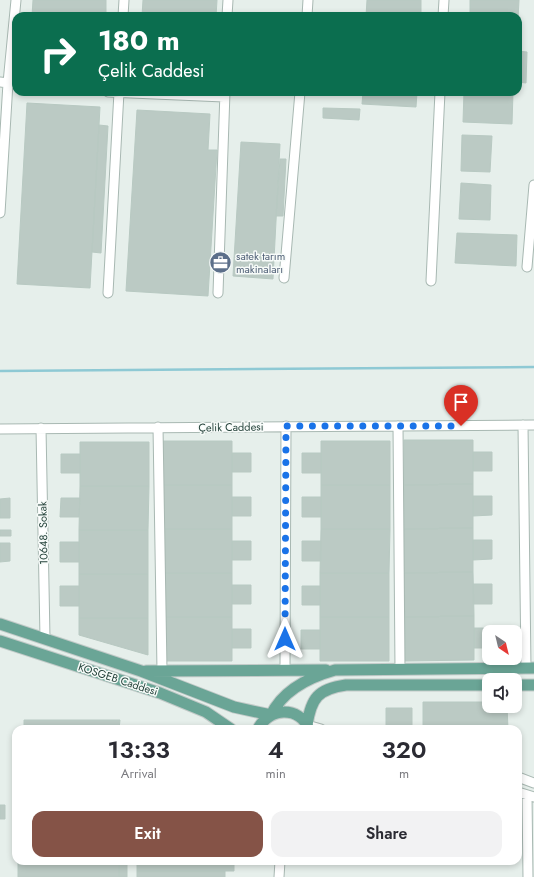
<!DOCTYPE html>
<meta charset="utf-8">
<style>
body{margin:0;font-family:Jost,sans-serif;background:#f2f2f3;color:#2b2b33;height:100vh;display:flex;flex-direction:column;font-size:15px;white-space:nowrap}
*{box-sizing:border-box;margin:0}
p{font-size:13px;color:#7c7c81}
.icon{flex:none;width:22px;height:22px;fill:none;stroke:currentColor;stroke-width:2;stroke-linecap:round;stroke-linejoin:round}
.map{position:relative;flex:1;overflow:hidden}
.panel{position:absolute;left:12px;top:725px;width:510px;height:140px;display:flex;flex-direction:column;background:#fff;border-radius:12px;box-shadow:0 2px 6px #0003}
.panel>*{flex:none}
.top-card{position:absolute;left:12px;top:12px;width:510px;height:84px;border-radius:12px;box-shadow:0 2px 6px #0003;background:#0b6e4f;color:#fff;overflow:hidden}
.needle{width:26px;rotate:145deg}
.tools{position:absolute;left:482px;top:625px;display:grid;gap:8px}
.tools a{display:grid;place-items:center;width:40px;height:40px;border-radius:8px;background:#fff;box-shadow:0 2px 6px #0003;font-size:20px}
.pin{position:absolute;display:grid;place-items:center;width:34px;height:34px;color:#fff;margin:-41px -17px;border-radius:50% 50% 50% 0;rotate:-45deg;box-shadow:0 0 4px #0007}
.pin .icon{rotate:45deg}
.me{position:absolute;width:44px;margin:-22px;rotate:0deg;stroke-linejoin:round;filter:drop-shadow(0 0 3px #0008)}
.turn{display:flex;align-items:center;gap:14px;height:84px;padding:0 20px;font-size:18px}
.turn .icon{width:52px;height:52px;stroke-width:2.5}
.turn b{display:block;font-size:28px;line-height:34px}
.eta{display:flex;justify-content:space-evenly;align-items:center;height:68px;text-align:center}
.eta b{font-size:24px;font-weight:600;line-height:28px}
.cta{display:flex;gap:8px;margin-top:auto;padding:8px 20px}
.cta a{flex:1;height:46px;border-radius:12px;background:#855347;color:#fff;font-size:16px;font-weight:600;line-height:46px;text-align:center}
.cta a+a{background:#f2f2f3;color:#2b2b33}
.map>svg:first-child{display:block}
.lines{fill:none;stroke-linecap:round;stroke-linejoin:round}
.stream{stroke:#8ec9d4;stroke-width:2.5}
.building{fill:#bbcac4;stroke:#b8c9c2}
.minor-casing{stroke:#a8b8b2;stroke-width:11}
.major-casing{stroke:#c2cac8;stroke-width:13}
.minor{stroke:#fff;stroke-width:9}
.major{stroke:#6aa596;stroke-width:11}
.route{stroke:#1a73e8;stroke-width:7;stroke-dasharray:0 12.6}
.labels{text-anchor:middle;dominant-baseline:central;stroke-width:3;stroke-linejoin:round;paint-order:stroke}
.service-label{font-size:11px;fill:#4e5e75;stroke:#f7fbf9;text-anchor:start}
.street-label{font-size:11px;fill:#24423a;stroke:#f7fbf9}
</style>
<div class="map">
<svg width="534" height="877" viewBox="0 0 534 877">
<rect width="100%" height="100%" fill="#e6efeb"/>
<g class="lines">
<path class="stream" d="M0 371 534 367"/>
</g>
<path class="building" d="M33 0H106V16H32Z
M143 0H217L216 16H142Z
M367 0H421V16H366Z
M470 0H519L518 19V16H470Z
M518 51 527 52 526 83 518 82Z
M244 92H284L283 95 244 93Z
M363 92H417L416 107 362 104Z
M464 92H513L512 124 463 122Z
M27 103 100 107 90 288 17 284Z
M323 108 360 109 359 120 323 118Z
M137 110 210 114 208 150H217L208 296 126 291Z
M99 125 108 126 101 253 92 252Z
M462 135 492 136 490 172 461 171Z
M241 142 280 144 273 279 233 276Z
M280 159H286L283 216H276Z
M461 183 491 185 490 220 459 219Z
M457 233 517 235 516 266 455 263Z
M404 440H473V484L404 485Z
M163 441H232V485H163Z
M321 441H390V485H321Z
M80 442H149V486H80Z
M473 452H492V471H473Z
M232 453H251V472H232Z
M302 453H321V473H302Z
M61 454H80V473H61Z
M473 484V528L404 529V485Z
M163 485H232V529H163Z
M321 485H390V529H321Z
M80 486H149L148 530H79Z
M473 496H492V515L473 516Z
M232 497H251V516H232Z
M302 497H321V517H302Z
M10 498V518H0V499Z
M61 498H80L79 517H60Z
M473 528V572L404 573V529Z
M163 529H232V573H163Z
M321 529H390L389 573H320Z
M0 530H11V536H0Z
M79 530H148V574H79Z
M473 540H492V559L473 560Z
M232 541H251V560H232Z
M302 541H321V561H302Z
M60 542H79V562H60Z
M0 543H10V561L0 562Z
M473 572 474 616 405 617 404 573Z
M163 573H232V617H163Z
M320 573H389V617H320Z
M79 574H148V618H79Z
M473 584H492V604H473Z
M232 585H251V604H232Z
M60 586H79V606H60Z
M302 586H320V605H302Z
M474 616V660L405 661V617Z
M163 617H232V661H163Z
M320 617H389V661H320Z
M79 618H148V655L79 635Z
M474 628H492V632H489V648H474Z
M232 629H251V648H232Z
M301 630H320V649H301Z
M423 702H489V706H507L508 729H423Z
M386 708H412V729H386Z
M24 720H120L119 729H24Z
M14 736H16V792H14Z
M0 805H5V819H0Z
M18 861H119V877H18Z
M119 861H127V877H119Z
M137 861H234V871H137Z
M137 871H225V877H137Z"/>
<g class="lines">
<defs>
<path id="minor" d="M123 16 124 0
M227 16 228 0
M307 16 308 0
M443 16 444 0
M0 82 16 84
M108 92 224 97
M0 213 8 83 16 0
M527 267 534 185
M284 278 300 92
M431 281 440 92
M108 293 119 92
M218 293 225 92
M523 425 526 668
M398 426 400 669
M158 427 162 670
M41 428 45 638
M0 429 534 425
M285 669 286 426
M307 725 321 729
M518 777 534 783
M518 792 534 797
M527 795 528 877
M279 877 280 861"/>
<path id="major" d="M0 624 141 671 234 707 271 715C283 690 310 677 335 670L534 668
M0 641 160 693 206 712 231 729
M146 671 326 670
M515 685H534
M307 725C311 698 318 689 346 685H489
M258 729C269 707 299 706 309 729"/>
</defs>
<use href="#minor" class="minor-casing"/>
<use href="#major" class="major-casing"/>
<use href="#minor" class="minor"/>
<use href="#major" class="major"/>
</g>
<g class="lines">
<path class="route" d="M285 639 286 426H461"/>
</g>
<defs>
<symbol id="office-disc" viewBox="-11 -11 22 22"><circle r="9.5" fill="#5c6f8a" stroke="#f7fbf9"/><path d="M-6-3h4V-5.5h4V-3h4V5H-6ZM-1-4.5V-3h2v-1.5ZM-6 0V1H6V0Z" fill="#fff"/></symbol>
</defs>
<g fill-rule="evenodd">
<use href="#office-disc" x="208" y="250" width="25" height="25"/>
</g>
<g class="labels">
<g class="service-label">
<text x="236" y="256">satek tarım<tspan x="236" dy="13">makinaları</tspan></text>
</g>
<g class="street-label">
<text transform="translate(231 427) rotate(-1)">Çelik Caddesi</text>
<text transform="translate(43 533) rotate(-91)">10648. Sokak</text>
<text transform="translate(118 679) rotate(18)">KOSGEB Caddesi</text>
</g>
</g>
</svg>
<div class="tools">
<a><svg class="needle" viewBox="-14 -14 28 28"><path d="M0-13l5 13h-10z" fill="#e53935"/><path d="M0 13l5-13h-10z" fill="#7c7c81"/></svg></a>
<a><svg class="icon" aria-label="sound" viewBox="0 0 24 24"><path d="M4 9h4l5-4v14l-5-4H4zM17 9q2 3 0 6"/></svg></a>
</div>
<div class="pin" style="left:461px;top:426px;background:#d93025"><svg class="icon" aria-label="arrive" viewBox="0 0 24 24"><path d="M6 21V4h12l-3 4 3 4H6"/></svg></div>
<svg class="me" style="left:285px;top:639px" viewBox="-20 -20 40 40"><path d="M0-17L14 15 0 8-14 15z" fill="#1a73e8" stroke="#fff" stroke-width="4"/></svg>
<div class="top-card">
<div class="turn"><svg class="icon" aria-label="right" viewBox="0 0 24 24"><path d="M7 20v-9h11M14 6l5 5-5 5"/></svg><div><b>180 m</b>Çelik Caddesi</div></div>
</div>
<section class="panel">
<div class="eta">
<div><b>13:33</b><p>Arrival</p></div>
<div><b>4</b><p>min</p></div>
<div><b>320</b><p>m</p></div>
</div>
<div class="cta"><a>Exit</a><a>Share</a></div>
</section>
</div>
